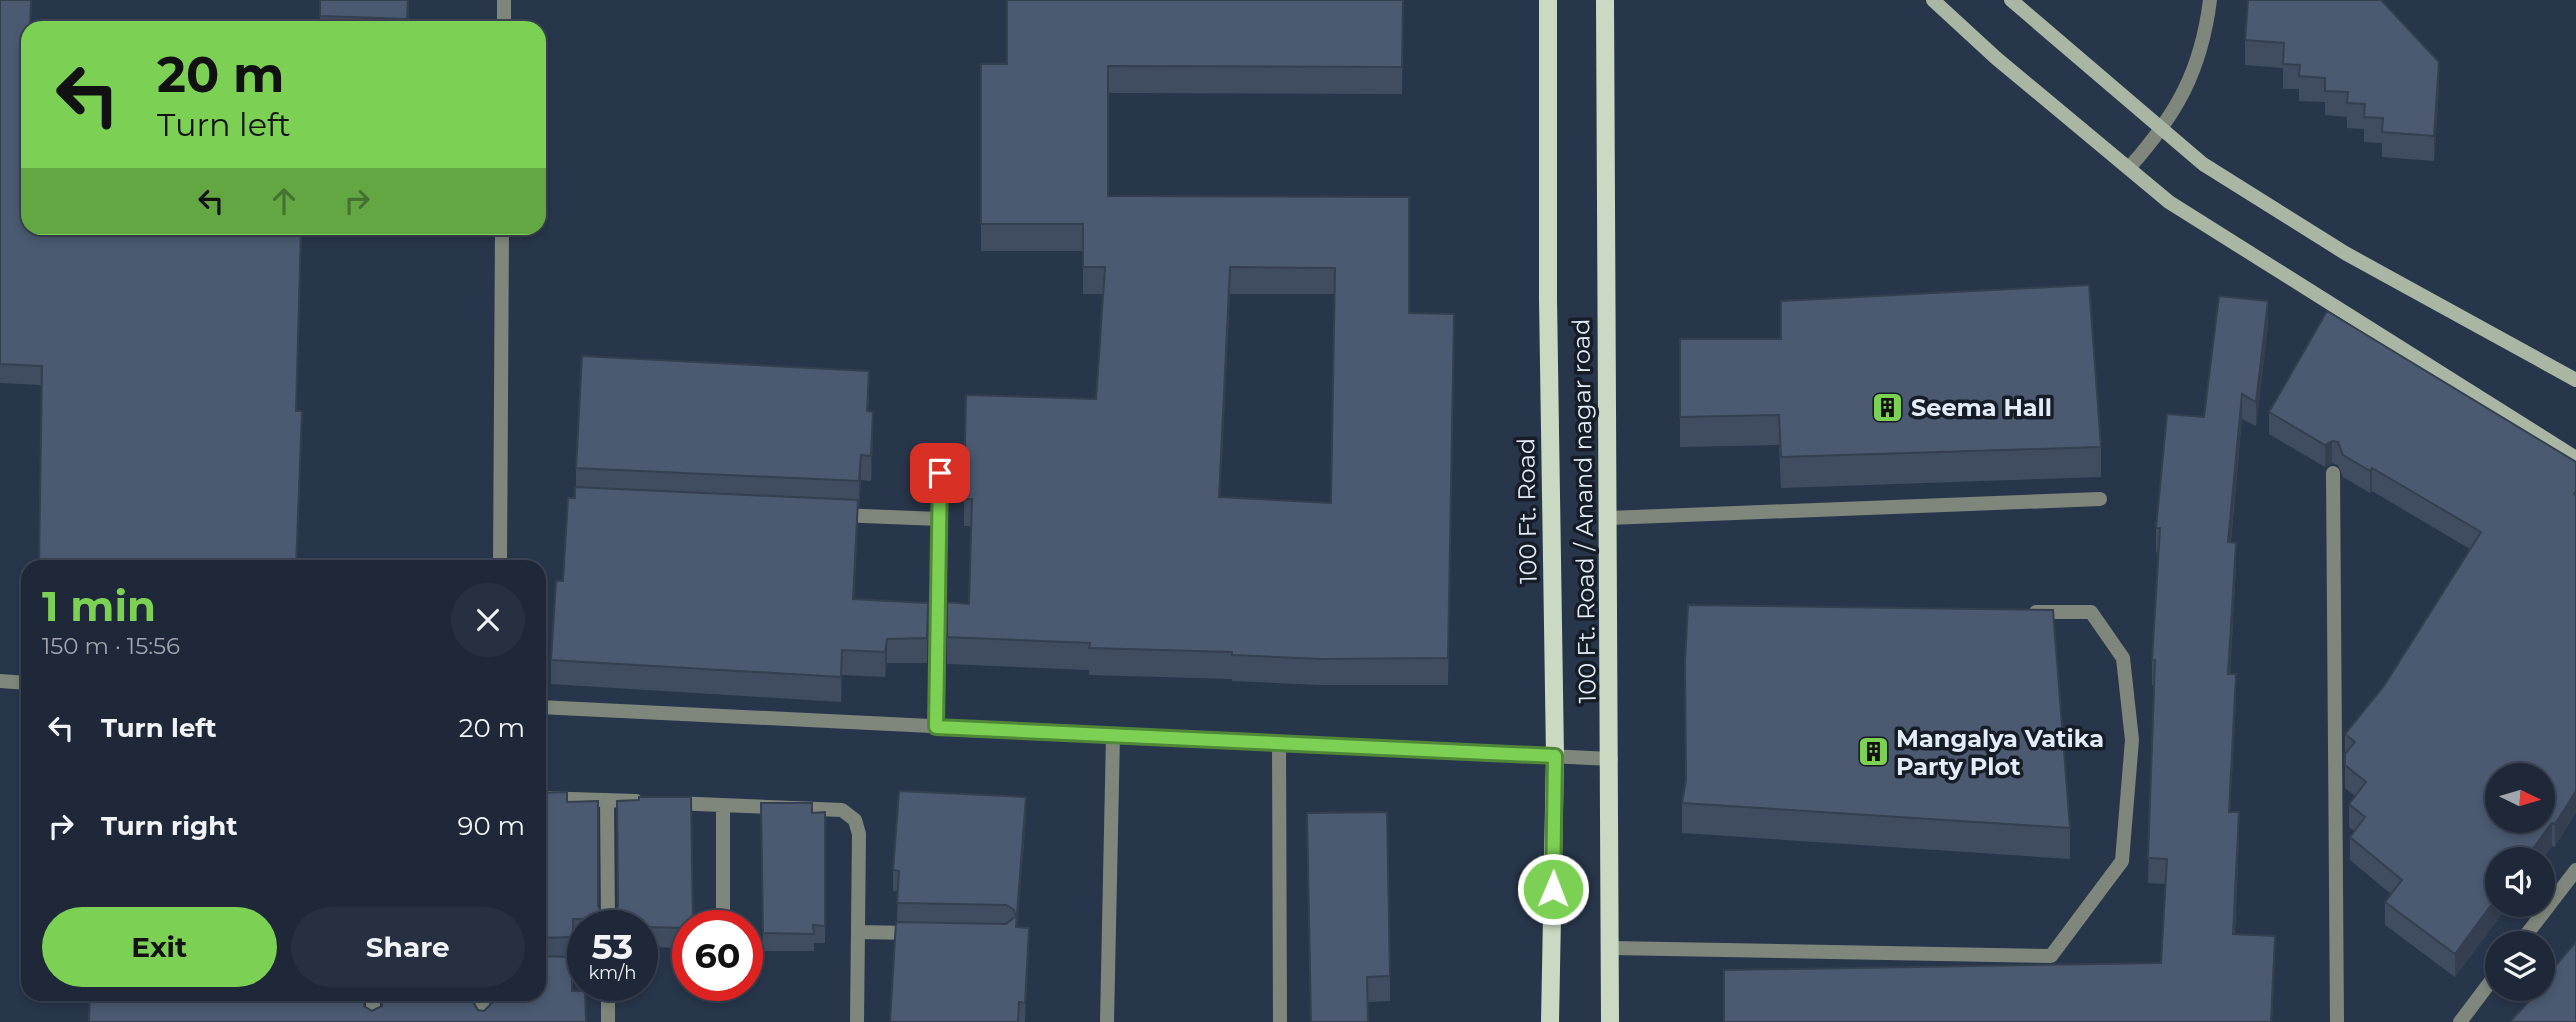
<!DOCTYPE html>
<meta charset="utf-8">
<style>
body{margin:0;font-family:Montserrat,sans-serif;background:#263040;color:#f1f3f6;height:100vh;display:flex;flex-direction:column;font-size:26px;white-space:nowrap}
*{box-sizing:border-box;margin:0}
p{font-size:23px;color:#a1a6ae}
.icon{flex:none;width:38px;height:38px;fill:none;stroke:currentColor;stroke-width:2;stroke-linecap:round;stroke-linejoin:round}
.map{position:relative;flex:1;overflow:hidden}
.panel{position:absolute;left:21px;top:560px;width:525px;height:441px;display:flex;flex-direction:column;background:#1e2838;border-radius:21px;box-shadow:0 4px 10px #0003,0 0 0 2px #3c4453}
.panel>*{flex:none}
.banner{position:absolute;left:21px;top:21px;width:525px;height:214px;border-radius:21px;box-shadow:0 4px 10px #0003,0 0 0 2px #3c4453;background:#7cd154;color:#111;overflow:hidden}
.needle{width:46px;rotate:95deg}
.fabs{position:absolute;left:2485px;top:763px;display:grid;gap:14px}
.fabs a{display:grid;place-items:center;width:70px;height:70px;border-radius:50%;background:#1e2838;box-shadow:0 4px 10px #0003,0 0 0 2px #3c4453;font-size:35px}
.speed{position:absolute;left:567px;top:910px;display:flex;gap:14px;font-size:35px;font-weight:700;text-align:center}
.speed>*{display:grid;place-content:center;width:91px;height:91px;border-radius:50%;background:#1e2838;box-shadow:0 4px 10px #0003,0 0 0 2px #3c4453;line-height:1}
.speed small{font-size:18px;font-weight:400}
.speed .limit{border:10px solid #d22;background:#fff;color:#111}
.pin{position:absolute;display:grid;place-items:center;width:60px;height:60px;color:#fff;margin:-30px;border-radius:14px;box-shadow:0 4px 10px #0006}
.me{position:absolute;width:77px;margin:-38px;rotate:1deg;stroke-linejoin:round;filter:drop-shadow(0 0 5px #0008)}
.turn{display:flex;align-items:center;gap:24px;height:147px;padding:0 21px;font-size:32px}
.turn .icon{width:91px;height:91px;stroke-width:2.5}
.turn b{display:block;font-size:49px;line-height:60px}
.lanes{display:flex;align-items:center;height:66px;padding:0 21px;background:#0003;justify-content:center;gap:35px;direction:ltr}
.lanes .off{opacity:.35}
.round{display:grid;place-items:center;flex:none;width:74px;height:74px;border-radius:37px;background:#263040}
.head{display:flex;align-items:center;justify-content:space-between;height:119px;padding:0 21px}
h1{font-size:42px;font-weight:700;line-height:52px;color:#7cd154}
.primary-button{display:flex;gap:14px;margin-top:auto;padding:14px 21px}
.primary-button a{flex:1;height:80px;border-radius:42px;background:#7cd154;color:#111;font-size:28px;font-weight:700;line-height:80px;text-align:center}
.primary-button a+a{background:#263040;color:#f1f3f6}
ul{padding:0;list-style:none}
li{display:flex;align-items:center;gap:21px;height:98px;padding:0 21px}
li div{flex:1}
li b{display:block;font-size:26px}
li em{font-style:normal}
.map>svg:first-child{display:block}
.lines{fill:none;stroke-linecap:round;stroke-linejoin:round}
.lane{stroke:#7f877c;stroke-width:14}
.street{stroke:#7f877c;stroke-width:14}
.secondary{stroke:#a9b6a4;stroke-width:14}
.primary{stroke:#c9d9c2;stroke-width:18}
.wall{fill:#404d61;fill-rule:evenodd}
.shaded-wall{fill:#343f4f}
.building{fill:#4b5a71;stroke:#343f4f;stroke-width:2;fill-rule:evenodd}
.route-casing{stroke:#518837;stroke-width:18}
.route{stroke:#7cd154;stroke-width:12}
.labels{text-anchor:middle;dominant-baseline:central;stroke-width:7;stroke-linejoin:round;paint-order:stroke}
.poi-label{font-size:24px;font-weight:bold;fill:#e3edfa;stroke:#171d27;text-anchor:start}
.street-label{font-size:24px;fill:#e3edfa;stroke:#171d27}
</style>
<div class="map">
<svg width="2576" height="1022" viewBox="0 0 2576 1022">
<rect width="100%" height="100%" fill="#28364b"/>
<g class="lines">
<path class="lane" d="M1608 518 2100 499
M1279 743 1280 1022
M1611 948 2051 956 2122 861 2132 740 2123 658 2091 612H2036
M1107 1022 1113 735"/>
<path class="street" d="M504 28V0
M2129 168C2176 115 2201 72 2210 0
M2333 473 2337 1022
M839 515 939 519
M500 567 502 228
M0 681 28 683
M539 707 1611 759
M936 727 940 450
M539 798 636 801
M607 800 608 926
M673 803 842 810 855 820 859 834 857 1022
M723 805V926
M858 932 913 933
M2520 943 2576 870
M539 968 583 967
M608 985V1022
M482 994 483 1022
M373 1022V994
M2460 1022 2497 973"/>
<path class="secondary" d="M1933 0 1996 58 2169 202 2576 458
M2011 0 2203 164 2345 253 2576 380"/>
<path class="primary" d="M1548 0V299L1555 756 1550 1022
M1605 0 1610 1022"/>
</g>
<path class="wall" d="M0 0H31L30 28H28V228H302L298 316 296 411 302 430 42 385 0 383Z
M409 0 408 28H320V16Z
M1403 0 1402 94 1108 93V196L1409 197V313L1454 314 1448 685H1320L1232 681V679L1089 675V670L947 664V602L969 604 971 526H964V499L1096 399 1103 294H1083V251H981V64H1007ZM1230 294H1335L1331 503 1220 497Z
M2248 0 2439 87 2434 161 2382 157V143L2364 142V129L2347 128V117L2325 115V102L2299 101V89H2283V68L2245 65V40Z
M2268 326 2256 426 2242 419 2231 542 2236 567 2230 674 2236 699 2230 812 2239 837 2235 934 2275 961 2272 1022H1724L2161 963 2166 884 2148 883 2154 685H2152V660L2158 553 2156 552V528L2204 417Z
M1680 339 2101 447V477L1781 488 1779 445 1680 447Z
M869 396 868 411 873 437 871 481 861 480 859 506H858L854 599 928 603 927 663H887L885 677 842 675 841 702 551 684V660L576 487V468Z
M2269 412 2576 462 2555 847 2552 846 2455 977 2385 925V902L2391 894 2350 860V837L2354 831 2349 827V804L2355 796 2345 788V734L2384 686 2470 549 2372 491 2370 493 2343 477 2338 465 2332 463 2325 467 2269 434Z
M1685 781 2070 828V859L1682 833V803Z
M539 793 567 802 598 906 603 914 688 926V948L643 947 642 926H583V940H573L572 991 586 1022H89L364 1006 372 1011 473 1002 478 1010 484 1011 492 1003V994H539Z
M761 803 812 813 825 812V943H814V951H763Z
M1026 817 1017 927 1029 948 1025 1022H890L897 922 898 891H893V870Z
M1307 838 1390 976V1001L1368 1002Z"/>
<path class="shaded-wall" d="M2439 62V87L2434 161V136Z
M301 228H302L298 316V297Z
M1230 267V294L1219 524V497Z
M2268 301V326L2256 426V402Z
M2242 394V419L2228 567V542Z
M302 411V430L296 567Z
M873 412V437L871 481V456Z
M2332 441V463L2325 467V445Z
M861 455V480L859 506V481Z
M2372 468V491L2370 493V471Z
M858 500V525L853 623V599Z
M2236 543V567L2228 698V674Z
M887 639V663L885 677V652Z
M842 650V675L841 702V677Z
M2236 674V699L2229 836V812Z
M2576 791V813L2555 847V824Z
M1026 797V817L1016 948V927Z
M2239 812V837L2233 959V934Z
M2552 823V846L2542 859H2525Z
M2497 897V905H2509L2455 977V954Z
M1029 928V948L1025 1022V1003Z
M2275 936V961L2272 1022H2271Z"/>
<path class="building" d="M0 0H31L30 28H28V228H301L296 411H302L296 567H39L42 366 0 364Z
M320 0H408L407 19 320 16Z
M1007 0H1403L1402 67 1108 66V196L1409 197V313L1454 314 1448 658 1320 659 1232 655V652L1089 648 1090 643 947 637V602L969 604 972 499H964L966 395 1096 399 1105 267H1083V224H981V64H1007ZM1230 267 1335 268 1331 503 1219 497Z
M2248 0H2381L2439 62 2434 136 2382 132 2383 118 2364 117 2365 104 2347 103 2348 92 2325 91V78L2299 76 2300 65 2283 64 2284 43 2245 40Z
M2089 285 2101 447 1781 457 1779 415 1680 417V339H1781V301Z
M2219 296 2268 301 2256 402 2242 394 2228 542 2236 543 2228 674H2236L2229 812H2239L2233 934 2275 936 2271 1022H1724V970L2161 963 2167 859 2148 858 2155 660H2152L2160 528H2156L2167 414 2204 417Z
M2327 311 2576 462V491L2574 494 2576 495V791L2555 824 2552 823 2525 859H2497V897L2455 954 2385 902 2402 880 2350 837 2365 817 2349 804 2366 782 2345 765V754L2355 742 2345 734 2384 686 2481 532 2372 468 2370 471 2343 455 2338 442 2332 441 2325 445 2269 412ZM2497 775H2543V821H2497Z
M582 356 869 371 867 411 873 412 871 456 861 455 859 481 576 468Z
M575 487 858 500 853 599 928 603 927 638 887 639 885 652 842 650 841 677 551 660 556 581H563L568 498H575Z
M1688 605 2053 610 2070 828 1682 803 1686 780 1685 662Z
M899 791 1026 797 1016 927 1029 928 1025 1003 1019 1002 1018 1022H890L896 922 1006 924 1016 916 1014 910 1006 905 897 903 899 871 893 870Z
M567 792V802L598 801V906L603 914 609 915 618 906 617 801 639 800V797H691L693 926H688V928L643 927V920L573 919V937L539 938V793Z
M761 803H812V813L825 812V926L813 925 814 934 763 933Z
M1387 812 1390 976 1367 977 1368 1022H1311L1307 813Z
M2576 942V1022H2510L2540 989H2543V985L2555 972 2552 970Z
M539 956 572 957V991H585L586 1022H89L90 994H364V1006L372 1011 382 1006V994H473V1002L478 1010 484 1011 493 1002 492 994H539Z"/>
<g class="lines">
<defs>
<path id="route" d="M940 473 936 727 1555 756 1553 889"/>
</defs>
<use href="#route" class="route-casing"/>
<use href="#route" class="route"/>
</g>
<defs>
<symbol id="building-square" viewBox="-11 -11 22 22"><rect x="-9" y="-9" width="18" height="18" rx="4" fill="#7cd154" stroke="#171d27"/><path d="M-4-6H4V6H1V3H-1V6H-4ZM-2.5-4.3h1.7v1.8h-1.7ZM.8-4.3h1.7v1.8H.8ZM-2.5-1h1.7V.8h-1.7ZM.8-1h1.7V.8H.8Z" fill="#111"/></symbol>
</defs>
<g fill-rule="evenodd">
<use href="#building-square" x="1870" y="390" width="35" height="35"/>
<use href="#building-square" x="1856" y="734" width="35" height="35"/>
</g>
<g class="labels">
<g class="poi-label">
<text x="1911" y="407">Seema Hall</text>
<text x="1896" y="738">Mangalya Vatika<tspan x="1896" dy="28">Party Plot</tspan></text>
</g>
<g class="street-label">
<text transform="translate(1527 511) rotate(-91)">100 Ft. Road</text>
<text transform="translate(1584 511) rotate(-91)">100 Ft. Road / Anand nagar road</text>
</g>
</g>
</svg>
<div class="fabs">
<a><svg class="needle" viewBox="-14 -14 28 28"><path d="M0-13l5 13h-10z" fill="#e53935"/><path d="M0 13l5-13h-10z" fill="#a1a6ae"/></svg></a>
<a><svg class="icon" aria-label="sound" viewBox="0 0 24 24"><path d="M4 9h4l5-4v14l-5-4H4zM17 9q2 3 0 6"/></svg></a>
<a><svg class="icon" aria-label="layers" viewBox="0 0 24 24"><path d="M12 4l9 5-9 5-9-5zM3 14l9 5 9-5"/></svg></a>
</div>
<div class="speed"><div>53<small>km/h</small></div><div class="limit">60</div></div>
<div class="pin" style="left:940px;top:473px;background:#d93025"><svg class="icon" aria-label="arrive" viewBox="0 0 24 24"><path d="M6 21V4h12l-3 4 3 4H6"/></svg></div>
<svg class="me" style="left:1553px;top:889px" viewBox="-20 -20 40 40"><circle r="17" fill="#7cd154" stroke="#fff" stroke-width="3"/><path d="M0-11L8 9 0 5-8 9z" fill="#fff"/></svg>
<div class="banner">
<div class="turn"><svg class="icon" aria-label="left" viewBox="0 0 24 24"><path d="M17 20v-9H6M10 6l-5 5 5 5"/></svg><div><b>20 m</b>Turn left</div></div>
<div class="lanes"><svg class="icon" aria-label="left" viewBox="0 0 24 24"><path d="M17 20v-9H6M10 6l-5 5 5 5"/></svg><svg class="icon off" aria-label="ahead" viewBox="0 0 24 24"><path d="M12 20V5M6 11l6-6 6 6"/></svg><svg class="icon off" aria-label="right" viewBox="0 0 24 24"><path d="M7 20v-9h11M14 6l5 5-5 5"/></svg></div>
</div>
<section class="panel">
<div class="head"><div><h1>1 min</h1><p>150 m · 15:56</p></div><a class="round"><svg class="icon" aria-label="close" viewBox="0 0 24 24"><path d="M6 6l12 12M18 6L6 18"/></svg></a></div>
<ul>
<li><svg class="icon" aria-label="left" viewBox="0 0 24 24"><path d="M17 20v-9H6M10 6l-5 5 5 5"/></svg><div><b>Turn left</b></div><em>20 m</em></li>
<li><svg class="icon" aria-label="right" viewBox="0 0 24 24"><path d="M7 20v-9h11M14 6l5 5-5 5"/></svg><div><b>Turn right</b></div><em>90 m</em></li>
</ul>
<div class="primary-button"><a>Exit</a><a>Share</a></div>
</section>
</div>
